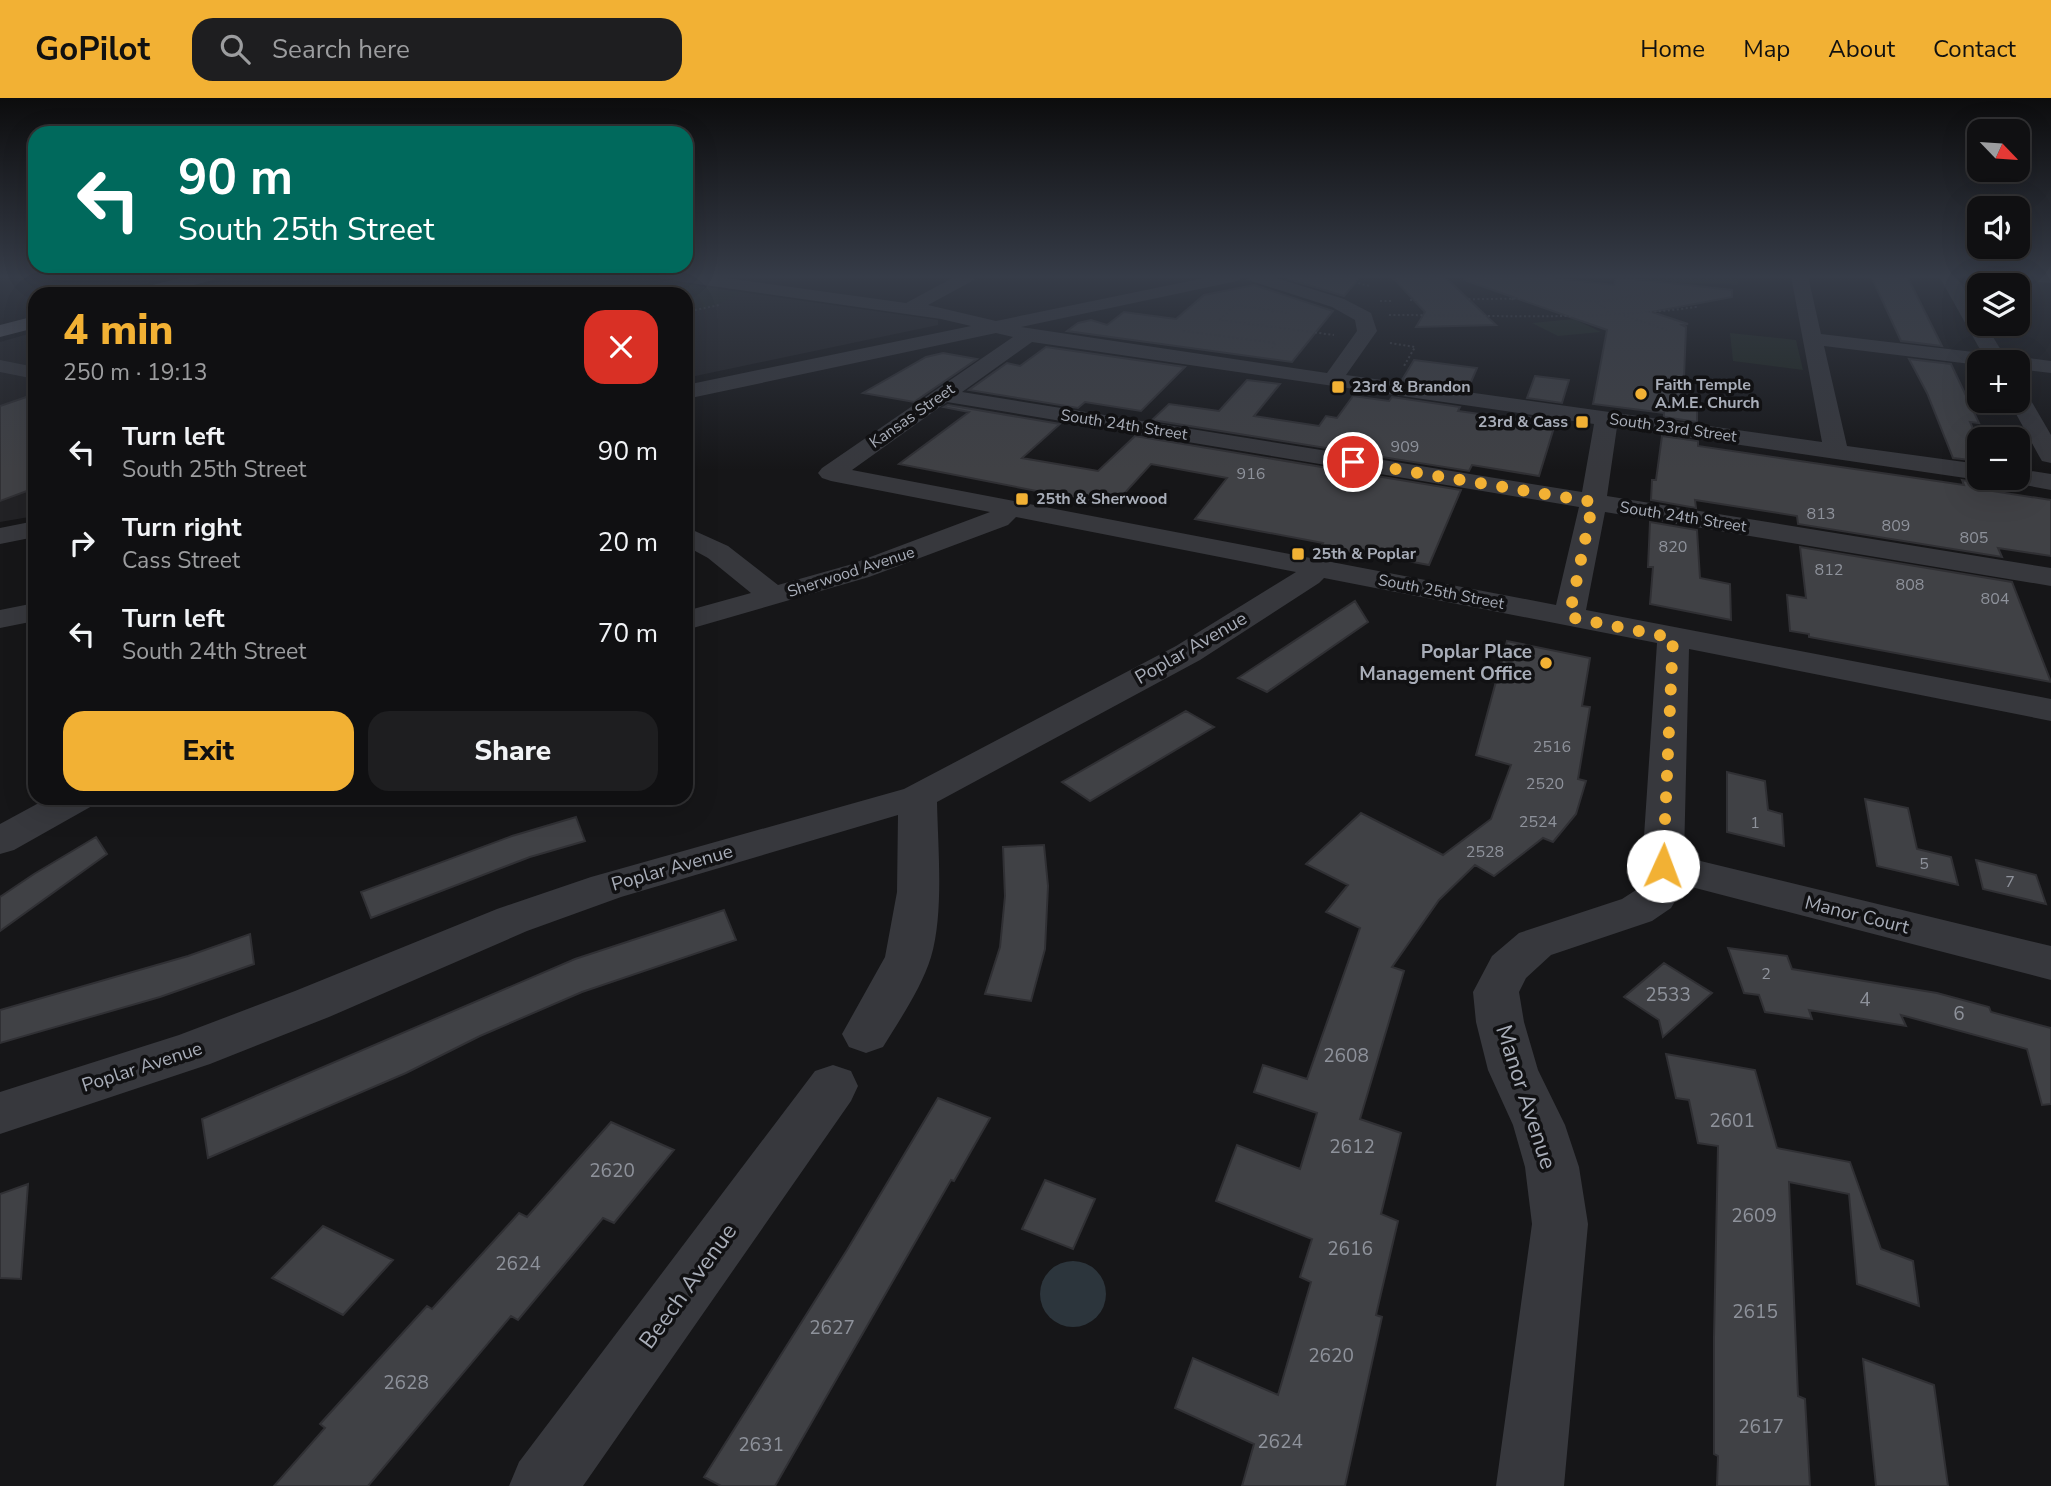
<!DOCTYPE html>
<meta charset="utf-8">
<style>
body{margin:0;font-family:"Nunito Sans",sans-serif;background:#1e1e20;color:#f1f3f6;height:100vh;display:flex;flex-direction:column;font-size:26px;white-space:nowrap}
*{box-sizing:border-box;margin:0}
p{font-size:23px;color:#9c9d9f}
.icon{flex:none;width:38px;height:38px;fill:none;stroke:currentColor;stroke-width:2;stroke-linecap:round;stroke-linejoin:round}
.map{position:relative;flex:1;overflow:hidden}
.drawer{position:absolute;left:28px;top:189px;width:665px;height:518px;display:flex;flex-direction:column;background:#101012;border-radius:21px;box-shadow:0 7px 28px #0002,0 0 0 2px #303032}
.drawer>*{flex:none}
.top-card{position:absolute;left:28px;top:28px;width:665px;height:147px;border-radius:21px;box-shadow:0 7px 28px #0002,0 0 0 2px #303032;background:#00695c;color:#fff;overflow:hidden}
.needle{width:46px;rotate:115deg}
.buttons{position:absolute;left:1967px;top:21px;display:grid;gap:14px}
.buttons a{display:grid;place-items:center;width:63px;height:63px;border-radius:14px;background:#101012;box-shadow:0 7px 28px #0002,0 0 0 2px #303032;font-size:35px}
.pin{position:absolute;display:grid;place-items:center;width:60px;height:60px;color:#fff;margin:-30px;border:4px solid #fff;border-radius:50%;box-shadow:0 2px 7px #0007}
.me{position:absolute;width:77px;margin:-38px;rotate:2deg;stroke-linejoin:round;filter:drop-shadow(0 0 5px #0008)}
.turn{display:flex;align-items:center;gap:24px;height:147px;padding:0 35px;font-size:32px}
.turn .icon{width:91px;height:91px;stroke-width:2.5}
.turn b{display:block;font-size:49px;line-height:60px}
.round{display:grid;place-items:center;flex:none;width:74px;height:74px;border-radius:21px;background:#1e1e20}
.summary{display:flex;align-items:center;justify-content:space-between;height:119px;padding:0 35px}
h1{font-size:42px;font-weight:800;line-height:52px;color:#f2b134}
.primary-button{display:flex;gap:14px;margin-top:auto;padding:14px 35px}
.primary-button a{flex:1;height:80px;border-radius:21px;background:#f2b134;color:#111;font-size:28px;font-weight:800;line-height:80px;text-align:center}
.primary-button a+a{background:#1e1e20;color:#f1f3f6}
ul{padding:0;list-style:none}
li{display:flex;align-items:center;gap:21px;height:91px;padding:0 35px}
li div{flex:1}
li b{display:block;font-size:26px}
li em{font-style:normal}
header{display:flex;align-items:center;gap:42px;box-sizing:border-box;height:98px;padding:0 35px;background:#f2b134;color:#111}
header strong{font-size:33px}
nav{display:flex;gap:38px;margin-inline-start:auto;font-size:24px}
.search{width:490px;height:63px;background:#1e1e20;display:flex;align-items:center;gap:18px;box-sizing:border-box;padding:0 24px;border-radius:21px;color:#9c9d9f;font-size:26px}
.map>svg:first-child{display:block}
.built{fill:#222225}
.green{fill:#1e261f}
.water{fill:#2c353c}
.building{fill:#404145;stroke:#303034;stroke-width:2}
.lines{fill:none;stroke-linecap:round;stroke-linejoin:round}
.path{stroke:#3d3f44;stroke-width:2;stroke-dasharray:2 2.5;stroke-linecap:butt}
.minor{fill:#37383d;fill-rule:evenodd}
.major{fill:#53555c;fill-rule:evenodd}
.route{stroke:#f2b134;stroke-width:12;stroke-dasharray:0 21.6}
.poi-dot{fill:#f2b134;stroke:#111113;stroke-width:2.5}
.labels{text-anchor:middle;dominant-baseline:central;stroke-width:7;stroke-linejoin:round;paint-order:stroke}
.far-poi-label{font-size:16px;font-weight:bold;fill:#a8adb8;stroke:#111113;text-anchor:start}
.far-street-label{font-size:16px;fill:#a8adb8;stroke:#111113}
.number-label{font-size:16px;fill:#8e929b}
.street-label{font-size:19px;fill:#a8adb8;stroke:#111113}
.poi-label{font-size:19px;font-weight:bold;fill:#a8adb8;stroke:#111113;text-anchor:end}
.near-number-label{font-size:19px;fill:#8e929b}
.near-street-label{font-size:23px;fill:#a8adb8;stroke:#111113}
</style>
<header>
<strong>GoPilot</strong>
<div class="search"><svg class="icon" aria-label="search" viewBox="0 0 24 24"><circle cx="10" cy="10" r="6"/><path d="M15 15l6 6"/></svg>Search here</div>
<nav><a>Home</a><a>Map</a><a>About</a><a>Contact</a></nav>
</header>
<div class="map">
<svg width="2051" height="1388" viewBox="0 0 2051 1388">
<rect width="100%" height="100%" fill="#161618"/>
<path class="built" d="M0 178H175L104 196H89L7 181 0 183Z
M239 178H628L938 222V227L686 280V196H172Z
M35 234V418L0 424V244Z"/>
<path class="green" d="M541 178H637L742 195 711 209 686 214V196C671 196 658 190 642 189 612 187 561 206 541 178Z
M1621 178H1713L1739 180 1738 187 1682 185Z
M1574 221 1601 234 1558 238 1532 225Z
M1730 235 1796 242 1803 272 1733 263Z"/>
<path class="water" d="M1040 1196a33 33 0 1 1 66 0a33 33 0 1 1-66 0Z"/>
<path class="building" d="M1296 178H1361L1344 198 1285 180Z
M1391 178H1444L1496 227 1416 229 1425 214Z
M1465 178H1555L1554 180 1614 187 1616 179 1732 192V199L1652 214 1688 226 1682 227 1686 229 1683 305 1697 307V324L1664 319V315L1593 306 1607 232 1464 182Z
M1871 178H1907L1942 248 1901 243Z
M1254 187 1333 213 1292 264 1067 233 1078 225 1091 222 1107 227 1124 214 1176 221 1204 197Z
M1046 249 1185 269 1141 313 1085 304 1078 310 969 292 1007 265 1020 268Z
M943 255 977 261 914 304 863 295 926 259Z
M1909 261 1951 266 1979 325 1970 324 1979 344V363L1953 360 1927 295Z
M1414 262 1477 270 1468 291 1402 282Z
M1535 278 1569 282 1562 305 1527 300Z
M1247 282 1280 286 1254 318 1319 328 1326 318 1337 320 1353 298 1389 303 1392 299 1460 309 1458 313 1516 321H1520L1521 318 1556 323 1539 378 1472 367 1469 373 1152 322 1169 306 1219 313Z
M35 296V390L0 403V308Z
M948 307 1060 326 1022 360 1098 373 1135 338 1461 392 1429 467 1371 456 1370 458 1321 449 1323 445 1195 421 1227 380 1151 366 1113 408 899 366 969 314 944 309Z
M1662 338 1698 343V348L1834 368 1964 387 1962 382 1979 385V391L2051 402V458L1998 450 2002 459 1798 426 1797 418 1695 402 1696 410 1651 402 1652 382H1656Z
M1650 424 1697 432 1700 480 1730 486 1731 522 1650 506 1653 469H1648Z
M1800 449 2012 484 2051 584 1809 539V536L1790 533 1787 497 1806 500Z
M1355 503 1368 524 1267 594 1238 580Z
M1507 543 1590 560 1582 608 1590 609 1578 681 1586 683 1576 716 1553 744 1543 740 1494 778 1475 767 1439 802 1392 869 1404 873 1360 1021 1401 1035 1381 1116 1398 1123 1376 1217 1382 1219 1345 1388H1242L1254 1346 1175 1310 1193 1260 1278 1297 1311 1184 1300 1179 1312 1141 1216 1103 1237 1047 1300 1071 1317 1015 1254 994 1263 967 1307 981 1360 830 1326 814 1348 787 1306 766 1361 715 1443 757 1491 721 1511 667 1476 657Z
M1186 613 1214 629 1090 703 1062 684Z
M1727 674 1765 683 1768 712 1782 716 1784 748 1727 734Z
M1865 701 1908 710 1917 751 1951 759 1958 787 1877 768Z
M576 719 585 743 530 759 371 820 361 794 512 738Z
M96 739 107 756 0 833V799L34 776Z
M1044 747 1048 788 1045 851 1031 903 985 896 1000 849 1005 798 1003 749Z
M1976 762 2036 777 2046 806 1983 791Z
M724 812 736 842 582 894 480 938 406 975 208 1060 202 1021 575 861Z
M250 836 254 866 160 899 0 945V912L188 858Z
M1728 850 1787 858 1792 871 1937 895 1989 909 1991 914 2051 930V1006L2042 1007 2027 951 1901 917 1906 928 1809 912 1812 921 1765 914 1759 897 1744 895Z
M1664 865 1712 895 1663 939 1659 922 1624 899Z
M1666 956 1755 972 1777 1050 1850 1064 1881 1151 1913 1163 1919 1208 1857 1186 1849 1096 1789 1084 1798 1298 1805 1301 1810 1388H1717L1718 1358 1714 1356V1239L1718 1048 1698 1045 1689 1002 1676 1000Z
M938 1000 990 1020 954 1083 951 1082 775 1388H721L704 1379 847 1152Z
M611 1024 674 1052 614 1125 603 1120 518 1222 511 1218 368 1388H274L325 1330 320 1326 427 1208 432 1211 519 1115 527 1119Z
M1045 1082 1095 1101 1073 1151 1022 1131Z
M28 1086 21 1181 0 1180V1096Z
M323 1128 393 1162 343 1217 272 1180Z
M1863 1261 1934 1287 1948 1388H1876Z"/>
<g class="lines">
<path class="path" d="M1412 178 1426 202
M1342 180 1351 178
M1354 184 1370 188
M1410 202 1563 200 1597 204 1658 194
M1512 202 1523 178
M1380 203H1393
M1597 204 1610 215
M686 214 719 207
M1287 215 1236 207 1219 222 1334 237
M1389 217C1490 217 1595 223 1696 209L1695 207
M1623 217 1667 232
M1183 233 1276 245 1272 250
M1390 245 1415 249 1404 268"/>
<path class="minor" d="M669 178H712L906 205 956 178H976L974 182 928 207 996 223 1214 178H1270L1344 201 1371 215 1377 233 1346 277 1822 344 1791 178H1808L1821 236 1982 255 1939 178H1956L1979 216V226H1985L2004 257 2051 263V275L2018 271V264H1979V267L1824 248 1847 348 1979 366V380H1986L1979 382 1617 329 1607 398 2051 470V488L1605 414 1586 512 2051 601V623L1689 551 1684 759 2051 848V882L1680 786 1677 800 1671 810 1652 823 1551 857 1526 880 1519 894 1524 924 1538 972 1565 1027 1579 1069 1588 1126 1564 1388H1496L1532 1126 1525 1069 1513 1027 1488 972 1476 924 1473 894 1492 858 1519 835 1622 801 1636 792 1642 768 1657 545 1324 480 1319 485 1200 562 937 704C938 751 944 815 931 859 921 891 900 921 883 949L866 955 849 949 842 936 885 859 897 794 898 717 621 799 527 833 329 919 210 966 0 1036V994L179 937 295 893 497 811 591 779 904 691 1176 548 1296 474 1016 419 1008 427 869 479 686 532V513L751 495 708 460 686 448V429L728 448 778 487 849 467 990 414 831 383 822 380 818 375 822 370 1013 239 996 235 686 301V287L971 228 941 221 677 183ZM1246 178 1248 182 1332 209 1355 222 1357 233 1327 275 1021 229 1237 183ZM1032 244 1594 326 1582 394 962 294ZM947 304 1579 409 1556 507 852 372Z
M2019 178H2051V185L2028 183Z
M0 262 35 269V281L0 274Z
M2018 292 2026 294 2051 337V365L2042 363 2039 358 2009 303H2018Z
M2018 371 2051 376V392L2009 384 2006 380H2018Z
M35 423V439L0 446V430Z
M35 505V523L0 530V512Z
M48 700H97L92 708 14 752 0 756V726Z
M833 967 851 973 858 988 851 1003 583 1388H509L519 1364 815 973Z"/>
<path class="major" d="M188 178H216L213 182 159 196H130L133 192Z
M35 218V230L0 239V227Z"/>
</g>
<linearGradient id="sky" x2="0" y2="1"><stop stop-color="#0c0c0d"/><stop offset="0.48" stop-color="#363c48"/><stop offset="1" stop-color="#363c48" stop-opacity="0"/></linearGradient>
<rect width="2051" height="372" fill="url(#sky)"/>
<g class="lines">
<path class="route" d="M1353 364 1593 404 1569 519 1673 540 1663 768"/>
</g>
<g class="poi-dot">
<rect x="1331" y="282" width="14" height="14" rx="3.5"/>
<circle cx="1641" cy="296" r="7"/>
<rect x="1575" y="317" width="14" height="14" rx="3.5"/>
<rect x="1015" y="394" width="14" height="14" rx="3.5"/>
<rect x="1291" y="449" width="14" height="14" rx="3.5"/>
<circle cx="1546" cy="565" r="7"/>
</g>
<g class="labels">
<g class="far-poi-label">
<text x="1655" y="287">Faith Temple<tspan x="1655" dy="18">A.M.E. Church</tspan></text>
<text x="1352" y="289">23rd &amp; Brandon</text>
<text x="1568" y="324" text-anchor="end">23rd &amp; Cass</text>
<text x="1036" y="401">25th &amp; Sherwood</text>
<text x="1312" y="456">25th &amp; Poplar</text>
</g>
<g class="far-street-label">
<text transform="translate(912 318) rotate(-35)">Kansas Street</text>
<text transform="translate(1124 327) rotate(9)">South 24th Street</text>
<text transform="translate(1673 330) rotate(8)">South 23rd Street</text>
<text transform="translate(1683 419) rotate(9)">South 24th Street</text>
<text transform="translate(851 474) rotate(-18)">Sherwood Avenue</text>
<text transform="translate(1441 494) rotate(11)">South 25th Street</text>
</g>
<g class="number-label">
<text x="1405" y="349">909</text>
<text x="1251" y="376">916</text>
<text x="1821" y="416">813</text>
<text x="1896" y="428">809</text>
<text x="1974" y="440">805</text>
<text x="1673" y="449">820</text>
<text x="1829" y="472">812</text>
<text x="1910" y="487">808</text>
<text x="1995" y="501">804</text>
<text x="1552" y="649">2516</text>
<text x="1545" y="686">2520</text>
<text x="1538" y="724">2524</text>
<text x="1755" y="725">1</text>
<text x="1485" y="754">2528</text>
<text x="1924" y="766">5</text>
<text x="2010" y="784">7</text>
<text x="1766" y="876">2</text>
</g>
<g class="street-label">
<text transform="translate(1191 550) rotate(-30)">Poplar Avenue</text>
<text transform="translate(672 770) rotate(-16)">Poplar Avenue</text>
<text transform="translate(1857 817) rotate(14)">Manor Court</text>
<text transform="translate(142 969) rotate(-18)">Poplar Avenue</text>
</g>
<g class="poi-label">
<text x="1532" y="554">Poplar Place<tspan x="1532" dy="22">Management Office</tspan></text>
</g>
<g class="near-number-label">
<text x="1668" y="897">2533</text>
<text x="1865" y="902">4</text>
<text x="1959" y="916">6</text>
<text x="1346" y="958">2608</text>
<text x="1732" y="1023">2601</text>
<text x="1352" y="1049">2612</text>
<text x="612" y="1073">2620</text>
<text x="1754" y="1118">2609</text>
<text x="1350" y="1151">2616</text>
<text x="518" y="1166">2624</text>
<text x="1755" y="1214">2615</text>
<text x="832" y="1230">2627</text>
<text x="1331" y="1258">2620</text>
<text x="406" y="1285">2628</text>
<text x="1761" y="1329">2617</text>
<text x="1280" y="1344">2624</text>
<text x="761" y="1347">2631</text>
</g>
<g class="near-street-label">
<text transform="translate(1526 999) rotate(72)">Manor Avenue</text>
<text transform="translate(688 1188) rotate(-54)">Beech Avenue</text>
</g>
</g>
</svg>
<div class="buttons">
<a><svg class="needle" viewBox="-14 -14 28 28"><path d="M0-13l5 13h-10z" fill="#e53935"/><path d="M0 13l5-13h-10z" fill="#9c9d9f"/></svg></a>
<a><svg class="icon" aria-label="sound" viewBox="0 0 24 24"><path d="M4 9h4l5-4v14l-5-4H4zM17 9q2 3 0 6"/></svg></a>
<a><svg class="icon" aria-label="layers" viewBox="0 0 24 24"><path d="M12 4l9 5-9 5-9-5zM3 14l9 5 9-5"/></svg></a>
<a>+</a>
<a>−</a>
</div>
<div class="pin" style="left:1353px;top:364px;background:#d93025"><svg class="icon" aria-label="arrive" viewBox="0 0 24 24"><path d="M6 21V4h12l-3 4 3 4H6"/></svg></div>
<svg class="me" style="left:1663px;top:768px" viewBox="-20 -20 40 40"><circle r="19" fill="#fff"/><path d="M0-13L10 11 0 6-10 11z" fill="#f2b134"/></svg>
<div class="top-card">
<div class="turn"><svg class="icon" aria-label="left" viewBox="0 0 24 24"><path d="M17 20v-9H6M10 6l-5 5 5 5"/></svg><div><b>90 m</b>South 25th Street</div></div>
</div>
<section class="drawer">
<div class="summary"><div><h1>4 min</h1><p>250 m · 19:13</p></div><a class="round" style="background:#d93025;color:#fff"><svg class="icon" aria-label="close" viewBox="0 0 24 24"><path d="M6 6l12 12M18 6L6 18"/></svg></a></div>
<ul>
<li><svg class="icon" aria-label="left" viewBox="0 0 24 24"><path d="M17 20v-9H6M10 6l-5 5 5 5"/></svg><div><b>Turn left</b><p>South 25th Street</p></div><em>90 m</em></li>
<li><svg class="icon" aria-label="right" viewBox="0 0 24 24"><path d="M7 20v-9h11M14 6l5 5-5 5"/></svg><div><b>Turn right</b><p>Cass Street</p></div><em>20 m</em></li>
<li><svg class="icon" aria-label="left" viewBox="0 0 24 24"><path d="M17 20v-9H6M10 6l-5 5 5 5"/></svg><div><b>Turn left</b><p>South 24th Street</p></div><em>70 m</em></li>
</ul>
<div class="primary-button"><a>Exit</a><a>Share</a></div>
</section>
</div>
